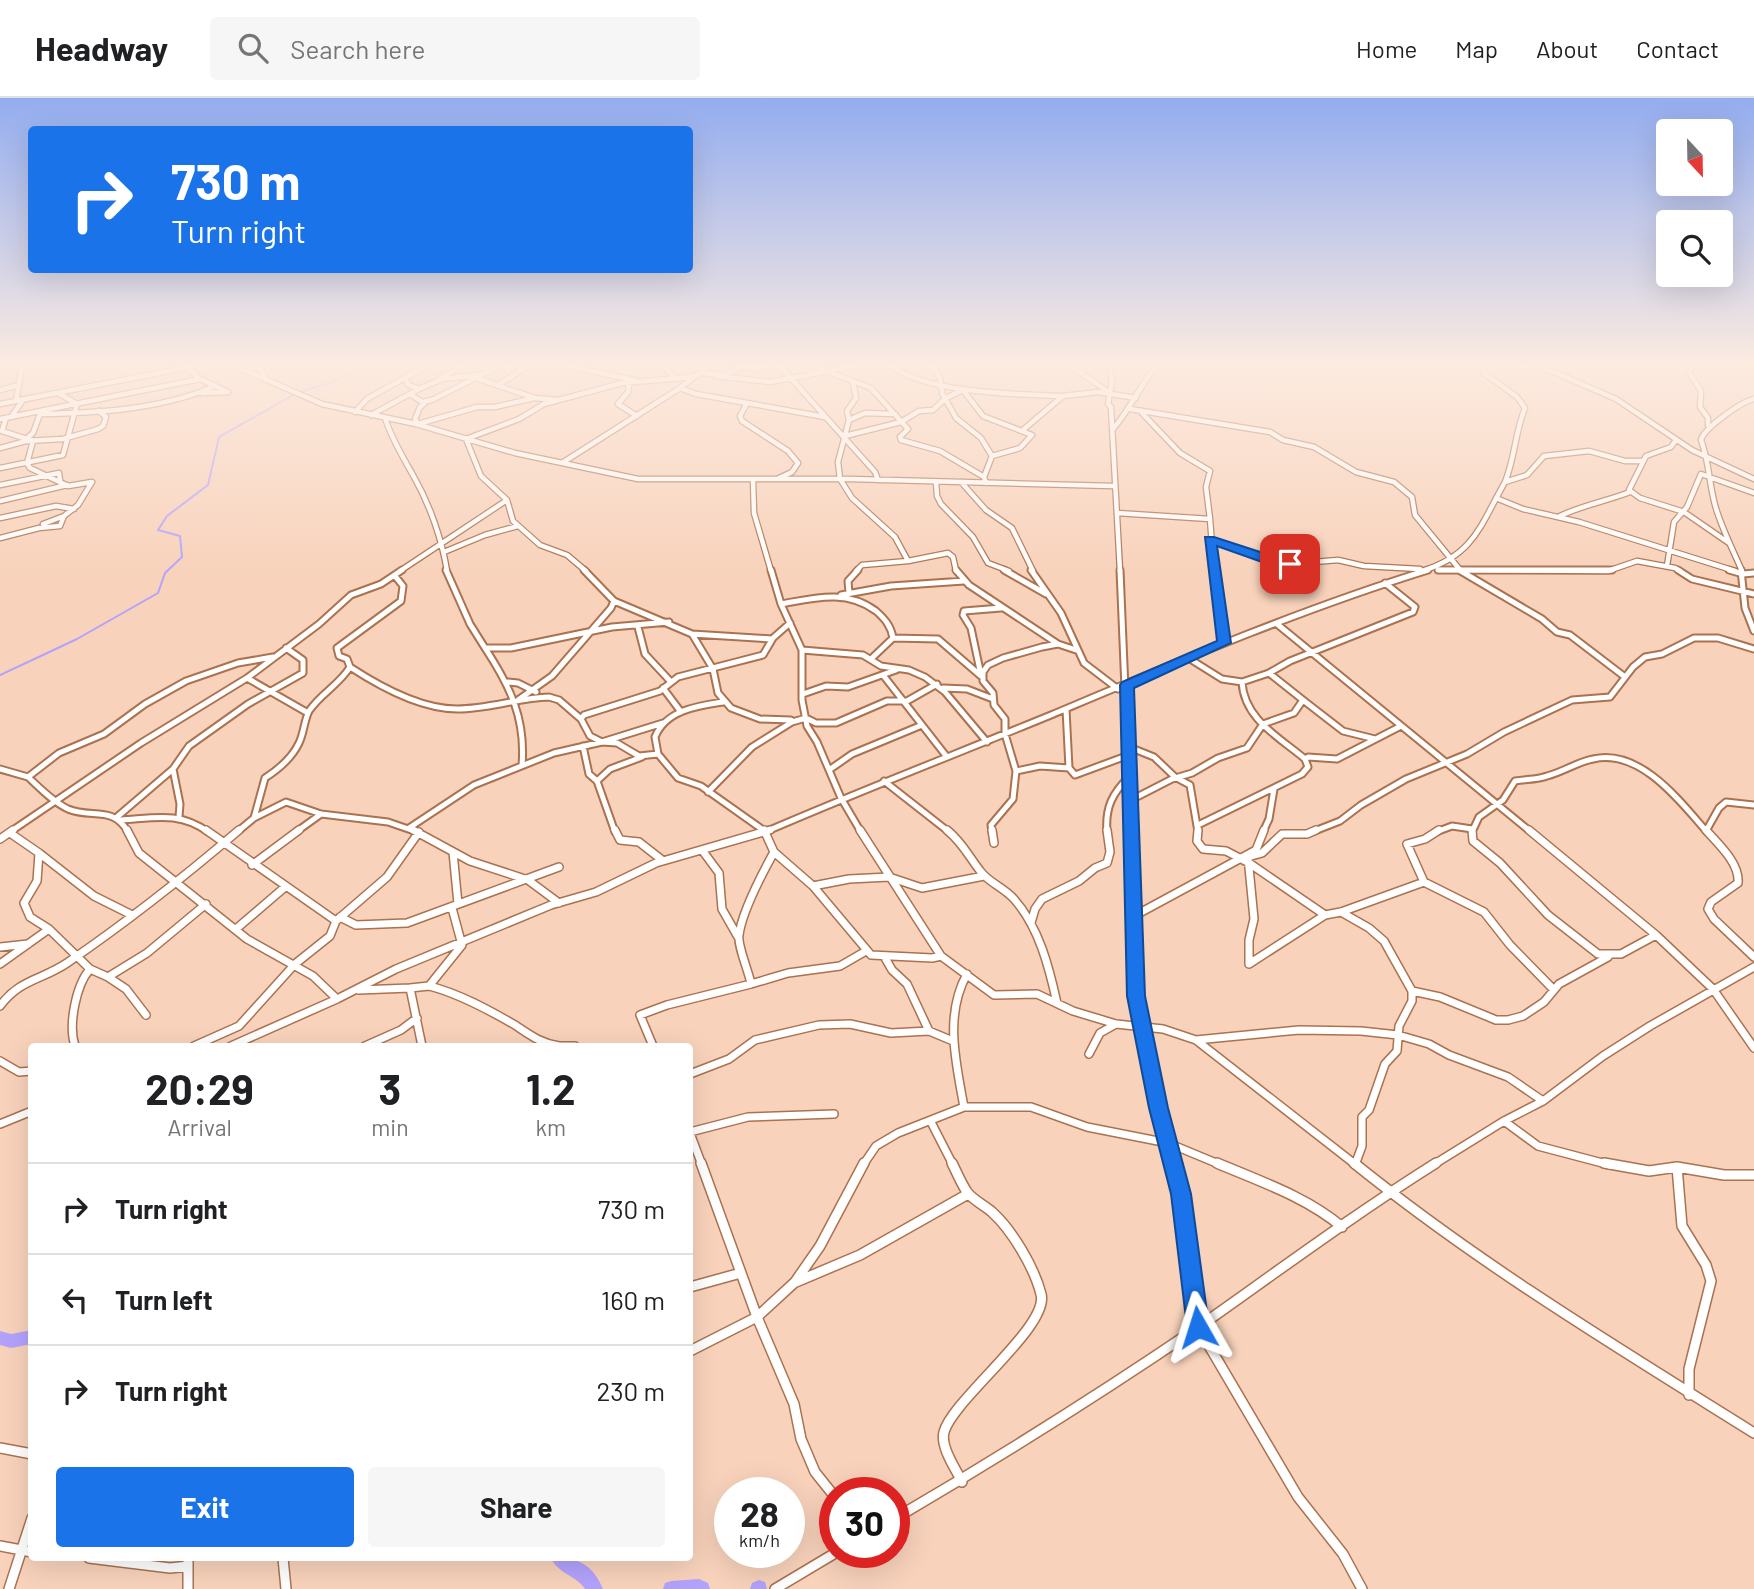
<!DOCTYPE html>
<style>
body{margin:0;font-family:Barlow,sans-serif;background:#f6f6f6;color:#202124;height:100vh;display:flex;flex-direction:column;font-size:26px;white-space:nowrap}
*{box-sizing:border-box;margin:0}
p{font-size:23px;color:#757577}
.icon{flex:none;width:38px;height:38px;fill:none;stroke:currentColor;stroke-width:2;stroke-linecap:round;stroke-linejoin:round}
.map{position:relative;flex:1;overflow:hidden}
.details{position:absolute;left:28px;top:945px;width:665px;height:518px;display:flex;flex-direction:column;background:#fff;border-radius:7px;box-shadow:0 7px 28px #0002}
.details>*{flex:none}
.banner{position:absolute;left:28px;top:28px;width:665px;height:147px;border-radius:7px;box-shadow:0 7px 28px #0002;background:#1a73e8;color:#fff;overflow:hidden}
.needle{width:46px;rotate:158deg}
.buttons{position:absolute;left:1656px;top:21px;display:grid;gap:14px}
.buttons a{display:grid;place-items:center;width:77px;height:77px;border-radius:7px;background:#fff;box-shadow:0 7px 28px #0002;font-size:35px}
.speed{position:absolute;left:714px;top:1379px;display:flex;gap:14px;font-size:35px;font-weight:700;text-align:center}
.speed>*{display:grid;place-content:center;width:91px;height:91px;border-radius:50%;background:#fff;box-shadow:0 7px 28px #0002;line-height:1}
.speed small{font-size:18px;font-weight:400}
.speed .limit{border:10px solid #d22;background:#fff;color:#111}
.pin{position:absolute;display:grid;place-items:center;width:60px;height:60px;color:#fff;margin:-30px;border-radius:14px;box-shadow:0 4px 10px #0006}
.me{position:absolute;width:77px;margin:-38px;rotate:354deg;stroke-linejoin:round;filter:drop-shadow(0 0 5px #0008)}
.turn{display:flex;align-items:center;gap:24px;height:147px;padding:0 28px;font-size:32px}
.turn .icon{width:91px;height:91px;stroke-width:2.5}
.turn b{display:block;font-size:49px;line-height:60px}
.eta{display:flex;justify-content:space-evenly;align-items:center;height:119px;text-align:center}
.eta b{font-size:42px;font-weight:700;line-height:49px}
.button{display:flex;gap:14px;margin-top:auto;padding:14px 28px}
.button a{flex:1;height:80px;border-radius:7px;background:#1a73e8;color:#fff;font-size:28px;font-weight:700;line-height:80px;text-align:center}
.button a+a{background:#f6f6f6;color:#202124}
ul{padding:0;list-style:none}
li{display:flex;align-items:center;gap:21px;height:91px;padding:0 28px;border-top:2px solid #e0e0e0}
li div{flex:1}
li b{display:block;font-size:26px}
li em{font-style:normal}
header{display:flex;align-items:center;gap:42px;box-sizing:border-box;height:98px;padding:0 35px;background:#fff;border-bottom:2px solid #e0e0e0}
header strong{font-size:33px}
nav{display:flex;gap:38px;margin-inline-start:auto;font-size:24px}
.search{width:490px;height:63px;background:#f6f6f6;display:flex;align-items:center;gap:18px;box-sizing:border-box;padding:0 24px;border-radius:7px;color:#757577;font-size:26px}
.map>svg:first-child{display:block}
.lines{fill:none;stroke-linecap:round;stroke-linejoin:round}
.stream{stroke:#b3a2fc;stroke-width:2}
.river{fill:#b3a2fc;fill-rule:evenodd}
.minor-far3-casing{stroke:#ab724f;stroke-width:7}
.minor-far2-casing{stroke:#ab724f;stroke-width:9}
.minor-far1-casing{stroke:#ab724f;stroke-width:10}
.minor-casing{stroke:#ab724f;stroke-width:12}
.minor-far3{stroke:#fff;stroke-width:4.5}
.minor-far2{stroke:#fff;stroke-width:5}
.minor-far1{stroke:#fff;stroke-width:7}
.minor{stroke:#fff;stroke-width:9}
.route{fill:#1a73e8;stroke:#114b97;stroke-width:2}
</style>
<header>
<strong>Headway</strong>
<div class="search"><svg class="icon" aria-label="search" viewBox="0 0 24 24"><circle cx="10" cy="10" r="6"/><path d="M15 15l6 6"/></svg>Search here</div>
<nav><a>Home</a><a>Map</a><a>About</a><a>Contact</a></nav>
</header>
<div class="map">
<svg width="1754" height="1491" viewBox="0 0 1754 1491">
<rect width="100%" height="100%" fill="#f8d2bb"/>
<g class="lines">
<path class="stream" d="M300 294 333 284 360 268
M0 577 77 541 158 495 165 475 182 459 180 438 158 432 167 418 208 387 219 339 295 296"/>
<path class="river" d="M32 1232V1246L11 1250 0 1247V1233L11 1236Z
M551 1460C576 1458 593 1466 603 1491H585C577 1478 557 1475 551 1460Z
M699 1481 708 1485 710 1491H663L665 1485 671 1483Z
M759 1482 765 1484 767 1491H750L752 1485Z"/>
<defs>
<path id="minor-far3" d="M235 268 322 306 416 326 515 355 638 381H851L1113 388
M259 268 266 281
M567 268 634 282
M663 268 676 281
M708 268 680 290 696 296 747 305 740 318 742 323 788 353 798 365 792 374 779 380
M743 268 759 271 769 268
M780 268 875 374 878 382
M813 268 871 290 908 331 900 339 901 342 940 353 984 379
M891 268C931 296 1014 296 1063 298
M933 268 940 280 942 295 956 320 981 340 992 358
M1071 268 1107 293
M1109 268 1112 283 1108 306 1111 309 1120 473
M1484 268V275L1517 299 1525 310C1515 334 1515 360 1505 384
M1540 268 1616 301 1692 352 1754 381
M1693 268 1689 274 1701 293 1700 309 1708 320V327
M188 270 200 281 228 294
M699 275 723 277 744 268
M716 278 770 284 855 268
M441 280 461 268
M476 280 532 299
M629 284 628 294 618 306 637 318
M498 287 528 268
M419 291 442 281 477 277
M0 292 19 287
M202 295 228 294
M410 296 422 304 432 302 499 268
M559 302 544 306 519 321 466 341 481 378 507 402 513 423 540 447 567 457 586 473
M16 303 22 268
M747 305 825 319
M0 306 194 268
M1130 311 1270 334 1283 342 1314 349 1356 374 1394 384 1412 399 1415 417 1461 473
M355 314 367 301 426 268
M1142 315 1180 355 1210 373 1206 389 1210 421
M42 316C99 315 163 311 215 288
M895 316 865 315 849 322 838 364 840 381 852 400 895 439 908 463 948 455 953 459 956 473
M371 317 419 291 409 287 405 281
M11 319 23 302
M385 320C392 342 403 359 414 379 430 407 442 442 447 473
M0 321 200 281
M849 322 847 313 856 300 853 284
M418 326 477 309H495L534 300 559 302 622 285 693 279
M418 326 415 321 420 309 425 305
M1024 331 1063 298 1098 294 1136 300
M1113 331C1130 311 1140 288 1156 268
M845 338 901 324 919 313 933 312 946 300 963 292 983 318 1032 337 1020 350 992 358 984 379 986 385
M25 342 33 335 40 316
M1676 342 1671 349 1646 358 1629 392 1640 400 1684 414 1729 445
M0 350 26 343 63 341 98 331 103 328 106 319 99 313
M562 365 680 290
M0 370 63 357 77 306 58 295
M753 382 754 415 771 473
M936 384 937 398 941 406 973 439 988 465 1009 473
M961 384 986 412 1012 430 1033 473
M0 387 59 375 60 382
M1496 400 1523 411 1579 424 1735 473
M0 403 67 387
M1117 415 1210 421 1214 473
M1560 418C1583 407 1607 403 1630 394
M0 420 56 408 74 411
M43 426 64 418
M0 440 39 430 60 428 64 418 78 407 92 384 68 388 30 370 27 365 33 343 2 333 6 320
M1210 441 1266 461 1290 466 1338 462 1364 468 1420 471
M444 454 485 437 518 428
M1667 468 1674 424 1687 409 1701 376 1754 395
M1438 472 1608 473 1637 463 1675 470 1680 473
M400 473 507 402
M856 473 862 467 908 463
M1422 473C1474 457 1480 428 1505 384L1527 377 1544 358 1589 353 1625 363H1642
M1742 473C1733 452 1721 429 1715 407 1709 385 1709 363 1701 342 1704 330 1741 304 1754 301"/>
<path id="minor-far2" d="M446 472 470 526 485 550H511L612 529 669 524
M771 472 781 506 802 552V602L807 628 817 644 841 700 861 734
M956 472 969 487 1058 546
M1004 472 1046 496
M1031 472 1061 515 1084 565 1118 591
M1120 472 1131 734
M1214 472 1224 545
M1438 472H1612
M1459 472 1542 521 1557 534 1570 537 1625 579
M1678 472 1692 481 1754 496
M1729 472 1743 476 1754 475
M1741 472 1745 510 1754 533
M849 495 848 483 858 472
M841 497 891 488 964 483
M614 503 692 536 713 571 718 595 731 610 760 621 791 622
M781 506C815 500 846 491 876 513 885 521 891 528 893 540L872 560
M1277 526 1531 734
M638 529 645 556 671 584
M692 536 772 541
M893 540 938 541 981 578
M485 550C510 588 526 621 522 667
M802 552 863 557 881 568 909 572 925 579 945 594 987 644
M1190 561 1222 581 1242 584C1244 621 1279 639 1305 661
M350 569C379 588 421 611 457 611 488 611 518 600 549 599L559 602 581 621
M1269 575 1290 563 1413 514 1415 509 1385 485
M883 577 947 659
M981 577 971 530 963 517 964 513 1001 510
M247 580 308 615
M508 584 518 585 536 594
M1242 584 1269 575 1303 602
M663 590 681 614
M943 590 967 591 993 601
M803 596 826 588 848 589 896 572
M518 602 552 578 611 510 614 503 584 472
M723 604C697 608 666 612 655 639L658 656 678 680 701 688 766 734
M1066 611 1069 670 1075 677 1129 657
M663 625 602 644 590 638 581 621 584 617 660 593 678 579 763 557 773 540 790 525
M583 648 589 676 597 683 615 734
M1129 649 1154 659 1175 679 1190 687 1198 734
M0 671 28 679 59 655 104 636 145 606 186 583 238 565 273 559
M173 671 180 706 179 719
M829 672 852 656 922 627
M1016 673 1040 668 1069 670
M28 679C40 690 53 704 68 711 91 721 113 707 128 734
M597 683 610 671 642 659
M884 683 949 734
M708 694 752 649 792 624 806 620 816 625H836L887 603H907L937 586
M1131 702 1172 681 1192 675 1218 660 1247 650 1263 626 1294 615 1303 602 1343 633 1375 641
M117 719 173 671 189 648 248 606 303 575V562L286 550
M254 720 286 704 321 716 388 724 417 734
M121 722C154 720 180 713 208 734
M1198 727 1302 676 1308 669 1305 661 1308 659 1337 661 1401 628
M409 730 474 687 554 655 602 644 617 645 639 658 658 656
M1706 733 1719 710 1726 704 1754 707
M10 734 141 645 247 580 319 526 351 497 381 486 402 472
M237 734 254 720 265 680C279 671 292 660 299 645 304 635 304 623 309 613 320 596 339 587 350 569L347 561 339 558 337 550 401 503 403 488 395 478
M296 734 321 716
M765 734C860 693 956 656 1051 617 1175 565 1299 512 1428 472
M992 734 991 727 1013 701 1016 673 1005 636V621L994 607 993 595 983 583V574L988 567 1003 560 1042 549 1058 546 1076 552
M1107 734C1105 710 1112 695 1130 678
M1263 734 1269 721 1274 691
M1312 734 1340 723 1361 707 1406 681 1467 656 1504 634 1572 602 1610 599 1633 569 1645 559 1662 556 1694 540H1718L1754 551
M1436 734 1452 728 1472 731
M1472 734 1479 719 1503 702 1515 683C1526 681 1537 682 1547 678 1563 674 1577 664 1593 661 1640 650 1680 703 1707 734"/>
<path id="minor-far1" d="M127 732 139 755 247 841 313 878 337 901 396 871 551 807 596 794 656 765 770 732
M206 732 336 823
M413 732 470 763 528 782 559 805
M615 732 620 742 639 744 662 762
M764 732 774 754 813 788 849 781 889 779 922 790 984 778
M860 732 941 858
M947 732C963 745 969 759 981 774 990 785 1004 790 1014 801 1039 829 1049 869 1057 905
M992 732 994 745
M1131 732 1136 898 1158 1010 1173 1067
M1198 732 1197 743 1203 751 1226 753 1249 765 1325 817
M1316 732 1307 736H1282L1262 755 1248 759 1254 821 1249 842V866L1325 817 1341 814 1424 784 1407 746 1425 741 1439 732
M1472 732 1473 743 1500 765 1548 817 1598 856H1621L1656 837
M1529 732 1656 837 1713 891 1754 950
M1706 732C1718 746 1740 765 1738 785L1711 804 1708 811 1714 821 1754 859
M10 735 39 755 37 783 24 805 30 819 49 831 90 871C76 887 68 927 75 948
M0 741 13 732
M702 752 719 775 722 811 738 839
M453 754 458 806
M39 755 94 798 132 817
M252 767 299 732
M1424 784 1484 814 1510 847 1554 892
M813 788 871 857 932 860 941 858 994 897 1037 896 1073 913 1116 926 1163 931 1196 942 1356 1067
M452 810 462 847 429 888C458 895 489 912 515 927 530 937 540 945 559 948
M1341 814 1369 830 1384 843 1412 893V903L1399 928 1397 953 1385 966 1369 1012 1362 1019V1048L1355 1067
M1134 818 1256 752 1264 732
M340 819 356 827 407 825 559 769
M1031 825 1035 811 1042 801 1079 783 1095 770 1107 765 1110 754 1107 732
M236 831 285 789
M0 849 28 846
M884 858 892 872 907 886 929 933
M0 866 49 831
M90 871 108 879 147 855 206 806
M108 879 126 891 146 917
M751 886 788 875 840 868 866 853
M410 890 429 888
M359 892 410 890 422 948
M1412 893 1440 899 1496 922H1508L1523 918 1544 904 1559 886 1608 859
M0 908C20 881 42 882 67 865 127 824 184 779 239 732
M1196 942 1299 932 1361 933 1398 937 1429 946 1449 957 1508 979 1543 1003
M194 948 239 928 295 866 330 838 336 823 387 779 419 734
M231 948 337 901
M365 948 401 932 417 920
M559 948H575
M653 948 640 917 667 907 751 886C749 874 737 847 739 837 742 814 763 774 774 754
M1089 956 1100 935 1116 926
M0 963 19 974 32 973
M690 976 729 961 755 942 819 927 850 926 891 935 929 933 953 943
M964 1009C956 965 944 917 967 876
M1504 1023 1538 1048 1610 1067
M931 1024 953 1067
M0 1026 32 1013
M690 1034 748 1019 834 1016
M690 1035 702 1067
M863 1067 876 1048 898 1035 964 1009H1031L1087 1029 1168 1045 1221 1067
M1433 1067 1504 1023 1543 1003 1603 958 1650 928 1754 869"/>
<path id="minor" d="M701 1065 757 1219 794 1306 801 1341 815 1374 835 1399
M952 1065C957 1075 961 1085 967 1094 973 1102 984 1107 992 1114 1012 1132 1034 1169 1041 1196 1050 1228 953 1301 944 1334 940 1349 956 1371 962 1384
M1173 1065 1181 1096 1198 1229 1298 1399 1343 1456 1362 1491
M1217 1065C1259 1083 1307 1099 1342 1129
M1354 1065C1479 1166 1618 1250 1754 1335
M1604 1065 1649 1073 1677 1069 1724 1077H1754
M1677 1069 1682 1128 1706 1167 1711 1183 1689 1271V1297
M796 1184 860 1157 968 1096
M690 1189 741 1175
M690 1253 757 1219 795 1184 820 1148 864 1065
M0 1350 32 1356
M894 1421C998 1360 1100 1296 1200 1228 1278 1173 1355 1116 1436 1065
M0 1448 32 1454
M89 1460 170 1470 188 1468
M188 1460V1491
M283 1460 286 1491
M9 1491 32 1420
M775 1491 837 1454"/>
</defs>
<use href="#minor-far3" class="minor-far3-casing"/>
<use href="#minor-far2" class="minor-far2-casing"/>
<use href="#minor-far1" class="minor-far1-casing"/>
<use href="#minor" class="minor-casing"/>
<use href="#minor-far3" class="minor-far3"/>
<use href="#minor-far2" class="minor-far2"/>
<use href="#minor-far1" class="minor-far1"/>
<use href="#minor" class="minor"/>
</g>
<linearGradient id="sky" x2="0" y2="1"><stop stop-color="#93adf0"/><stop offset="0.56" stop-color="#fcebe0"/><stop offset="1" stop-color="#fcebe0" stop-opacity="0"/></linearGradient>
<rect width="1754" height="477" fill="url(#sky)"/>
<path class="route" d="M1205 439H1214L1297 466 1290 470 1262 464 1217 448 1231 545 1134 590 1145 898 1168 1010 1191 1096 1209 1229 1206 1237 1198 1240 1190 1237 1187 1229 1171 1096 1149 1010 1127 898 1120 587 1122 584 1217 543Z"/>
</svg>
<div class="buttons">
<a><svg class="needle" viewBox="-14 -14 28 28"><path d="M0-13l5 13h-10z" fill="#e53935"/><path d="M0 13l5-13h-10z" fill="#757577"/></svg></a>
<a><svg class="icon" aria-label="search" viewBox="0 0 24 24"><circle cx="10" cy="10" r="6"/><path d="M15 15l6 6"/></svg></a>
</div>
<div class="speed"><div>28<small>km/h</small></div><div class="limit">30</div></div>
<div class="pin" style="left:1290px;top:466px;background:#d93025"><svg class="icon" aria-label="arrive" viewBox="0 0 24 24"><path d="M6 21V4h12l-3 4 3 4H6"/></svg></div>
<svg class="me" style="left:1198px;top:1229px" viewBox="-20 -20 40 40"><path d="M0-17L14 15 0 8-14 15z" fill="#1a73e8" stroke="#fff" stroke-width="4"/></svg>
<div class="banner">
<div class="turn"><svg class="icon" aria-label="right" viewBox="0 0 24 24"><path d="M7 20v-9h11M14 6l5 5-5 5"/></svg><div><b>730 m</b>Turn right</div></div>
</div>
<section class="details">
<div class="eta">
<div><b>20:29</b><p>Arrival</p></div>
<div><b>3</b><p>min</p></div>
<div><b>1.2</b><p>km</p></div>
</div>
<ul>
<li><svg class="icon" aria-label="right" viewBox="0 0 24 24"><path d="M7 20v-9h11M14 6l5 5-5 5"/></svg><div><b>Turn right</b></div><em>730 m</em></li>
<li><svg class="icon" aria-label="left" viewBox="0 0 24 24"><path d="M17 20v-9H6M10 6l-5 5 5 5"/></svg><div><b>Turn left</b></div><em>160 m</em></li>
<li><svg class="icon" aria-label="right" viewBox="0 0 24 24"><path d="M7 20v-9h11M14 6l5 5-5 5"/></svg><div><b>Turn right</b></div><em>230 m</em></li>
</ul>
<div class="button"><a>Exit</a><a>Share</a></div>
</section>
</div>
